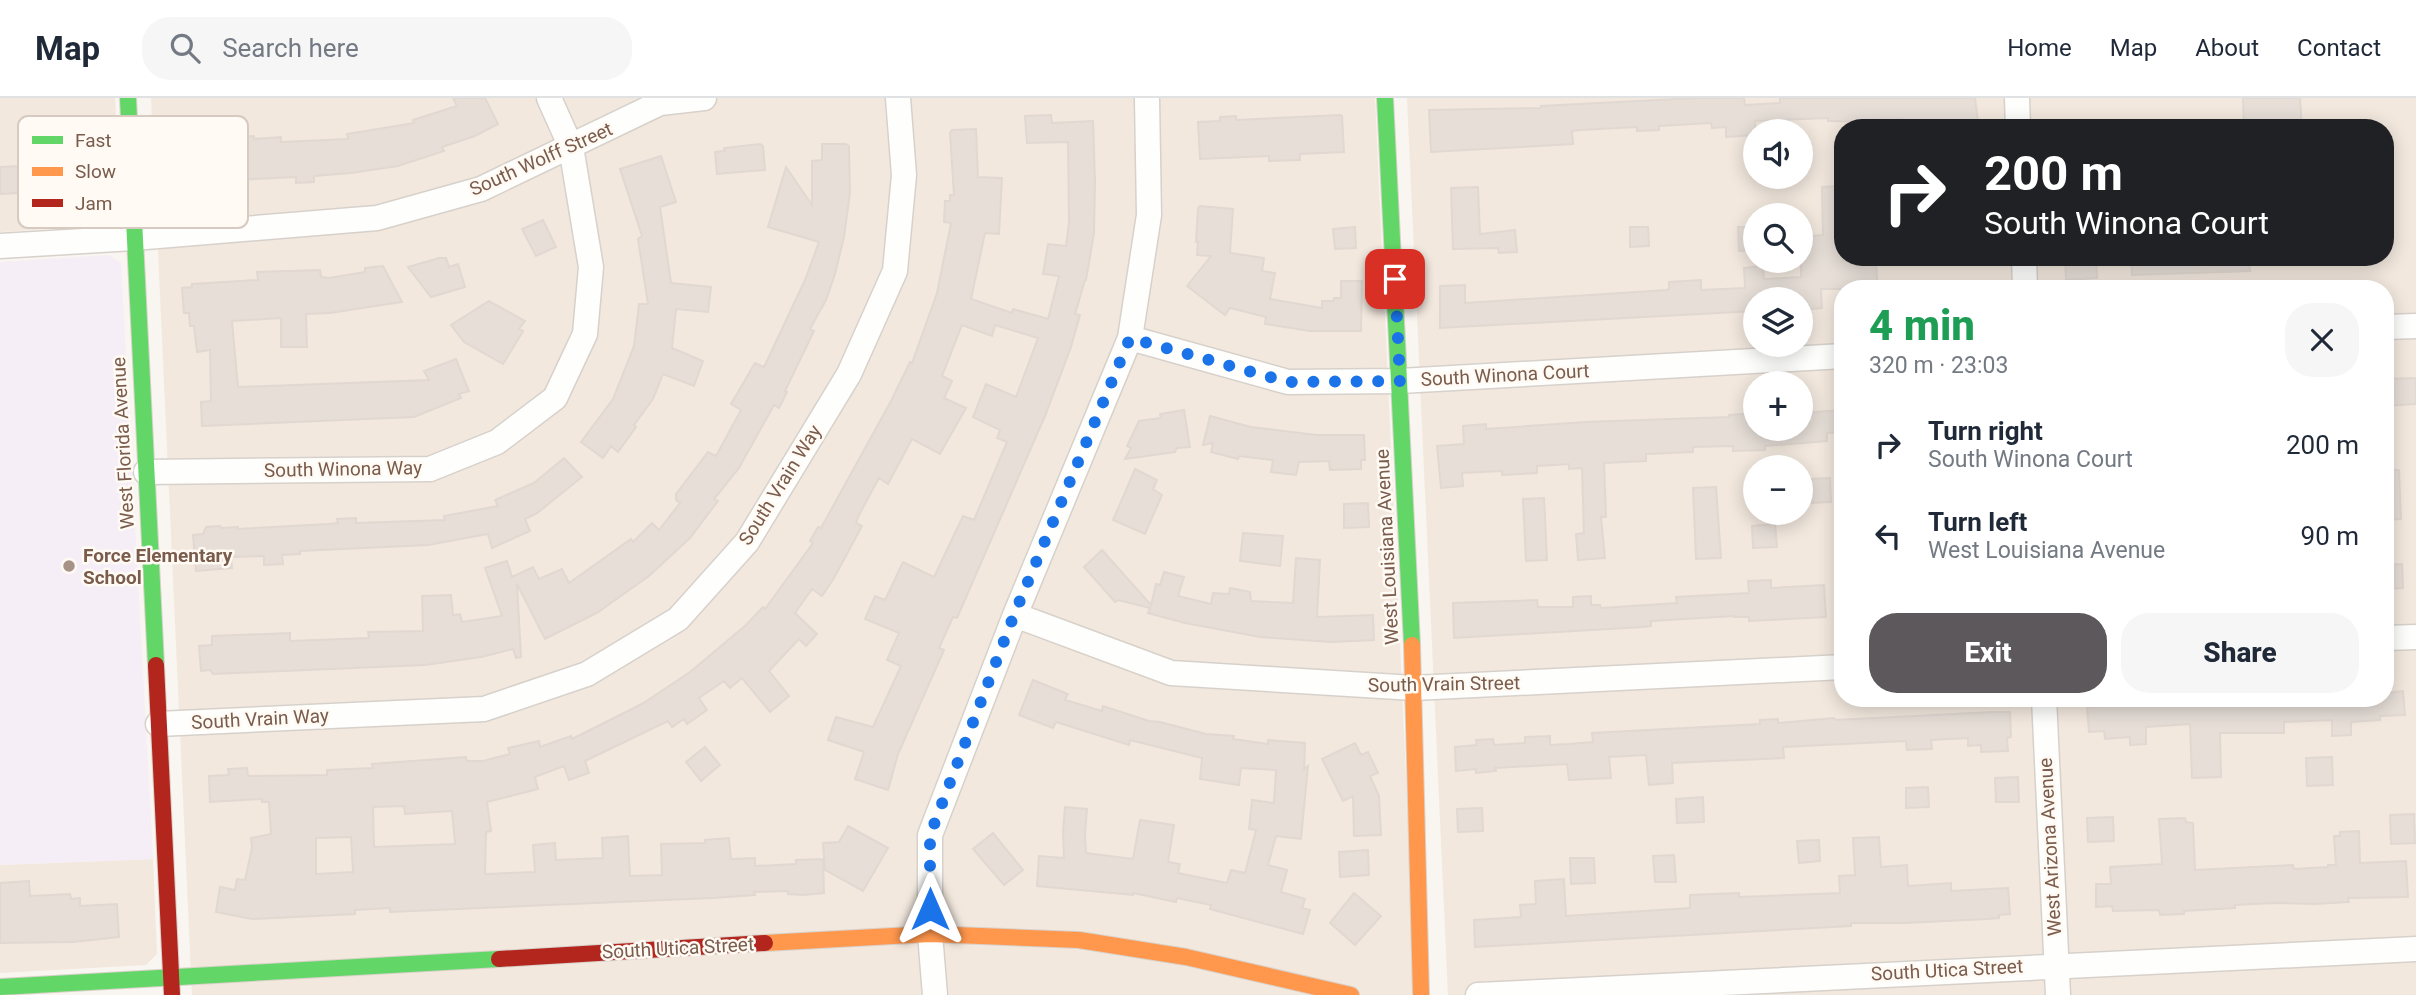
<!DOCTYPE html>
<meta charset="utf-8">
<style>
body{margin:0;font-family:Roboto,sans-serif;background:#f6f6f7;color:#1f2937;height:100vh;display:flex;flex-direction:column;font-size:26px;white-space:nowrap}
*{box-sizing:border-box;margin:0}
p{font-size:23px;color:#747a83}
.icon{flex:none;width:38px;height:38px;fill:none;stroke:currentColor;stroke-width:2;stroke-linecap:round;stroke-linejoin:round}
.map{position:relative;flex:1;overflow:hidden}
.side{position:absolute;left:1834px;top:182px;width:560px;height:427px;display:flex;flex-direction:column;background:#fff;border-radius:28px;box-shadow:0 4px 18px #0003}
.side>*{flex:none}
.guide{position:absolute;left:1834px;top:21px;width:560px;height:147px;border-radius:28px;box-shadow:0 4px 18px #0003;background:#202124;color:#fff;overflow:hidden}
.fabs{position:absolute;left:1743px;top:21px;display:grid;gap:14px}
.fabs a{display:grid;place-items:center;width:70px;height:70px;border-radius:50%;background:#fff;box-shadow:0 4px 18px #0003;font-size:35px}
.pin{position:absolute;display:grid;place-items:center;width:60px;height:60px;color:#fff;margin:-30px;border-radius:14px;box-shadow:0 4px 10px #0006}
.me{position:absolute;width:77px;margin:-38px;rotate:0deg;stroke-linejoin:round;filter:drop-shadow(0 0 5px #0008)}
.turn{display:flex;align-items:center;gap:24px;height:147px;padding:0 35px;font-size:32px}
.turn .icon{width:91px;height:91px;stroke-width:2.5}
.turn b{display:block;font-size:49px;line-height:60px}
.round{display:grid;place-items:center;flex:none;width:74px;height:74px;border-radius:28px;background:#f6f6f7}
.summary{display:flex;align-items:center;justify-content:space-between;height:119px;padding:0 35px}
h1{font-size:42px;font-weight:800;line-height:52px;color:#1e9e55}
.cta{display:flex;gap:14px;margin-top:auto;padding:14px 35px}
.cta a{flex:1;height:80px;border-radius:28px;background:#5c585b;color:#fff;font-size:28px;font-weight:800;line-height:80px;text-align:center}
.cta a+a{background:#f6f6f7;color:#1f2937}
ul{padding:0;list-style:none}
li{display:flex;align-items:center;gap:21px;height:91px;padding:0 35px}
li div{flex:1}
li b{display:block;font-size:26px}
li em{font-style:normal}
header{display:flex;align-items:center;gap:42px;box-sizing:border-box;height:98px;padding:0 35px;background:#fff;border-bottom:2px solid #e0e1e3}
header strong{font-size:33px}
nav{display:flex;gap:38px;margin-inline-start:auto;font-size:24px}
.search{width:490px;height:63px;background:#f6f6f7;display:flex;align-items:center;gap:18px;box-sizing:border-box;padding:0 24px;border-radius:28px;color:#747a83;font-size:26px}
.map>svg:first-child{display:block}
.residential{fill:#f2e8de;fill-rule:evenodd}
.education{fill:#f6eef6}
.building{fill:#e6ded7;stroke:#e2d8d2;stroke-width:2;fill-rule:evenodd}
.lines{fill:none;stroke-linecap:round;stroke-linejoin:round}
.street-casing{stroke:#d7d1cb;stroke-width:27}
.fast-casing{stroke:#d9d2cb;stroke-width:18}
.slow-casing{stroke:#d9d2cb;stroke-width:18}
.jam-casing{stroke:#d9d2cb;stroke-width:18}
.street{stroke:#fefefd;stroke-width:24}
.fast{stroke:#63d668;stroke-width:16}
.slow{stroke:#ff974d;stroke-width:16}
.jam{stroke:#b3261e;stroke-width:16}
.route{stroke:#1a73e8;stroke-width:12;stroke-dasharray:0 21.6}
.poi-dot{fill:#a69286;stroke:#fffaf3;stroke-width:2.5}
.labels{text-anchor:middle;dominant-baseline:central;stroke-width:5;stroke-linejoin:round;paint-order:stroke}
.street-label{font-size:19px;fill:#7a5c4d;stroke:#fffaf3}
.poi-label{font-size:19px;font-weight:bold;fill:#7a5c4d;stroke:#fffaf3;text-anchor:start}
.key{fill:#fffaf3;stroke:#d7cbc1;stroke-width:2}
.key-label{font-size:19px;fill:#7a5c4d}
</style>
<header>
<strong>Map</strong>
<div class="search"><svg class="icon" aria-label="search" viewBox="0 0 24 24"><circle cx="10" cy="10" r="6"/><path d="M15 15l6 6"/></svg>Search here</div>
<nav><a>Home</a><a>Map</a><a>About</a><a>Contact</a></nav>
</header>
<div class="map">
<svg width="2416" height="897" viewBox="0 0 2416 897">
<rect width="100%" height="100%" fill="#f9f5f0"/>
<path class="residential" d="M0 0H115L121 118 112 127 0 134Z
M151 0H1375L1416 897H192Z
M1407 0H2416V897H1448ZM1843 30H2385V159H1843ZM1755 33H1801V79H1755ZM1755 117H1801V163H1755ZM1843 191H2385V600H1843ZM1755 201H1801V247H1755ZM1755 285H1801V331H1755ZM1755 369H1801V415H1755Z
M153 761 157 856 146 867 0 875V767Z"/>
<path class="education" d="M109 157 121 165 153 761 0 767V164Z"/>
<path class="building" d="M453 0H485L498 26 475 38 442 49 444 53 398 68 351 75 314 78V84L296 85V79L190 84 187 83V80H177L176 56 190 55 189 42 254 38V41L281 39V44L348 41 347 36 414 25 413 22 457 8Z
M1696 0H1744L1745 7 1780 5V0H1975L1978 24 1904 30 1903 21 1868 22V24L1828 23V20L1755 23V37L1726 39V29L1712 30 1711 25 1659 28V32L1637 33V29L1581 32 1572 33 1573 46 1431 54 1429 12 1541 10V8Z
M2243 0H2300L2302 30H2244Z
M1051 17 1052 25 1093 23 1095 84 1094 135 1086 182H1085L1075 216 1080 217 1071 249 1045 318 957 520 953 519 939 550 944 552 898 656 888 692 855 681 864 654 828 642 836 619 873 629 901 568 887 562 899 535 865 521 875 498 885 502 903 464 934 479 963 418 974 422 1007 344 997 340 1000 332 973 319 986 286 1016 299 1038 240 995 227 992 238 962 227 942 278 952 283 944 300 966 310 940 356 912 341 888 386 879 380 859 417 856 425 862 428 834 480 822 498 812 491 795 515 817 536 806 548 799 541 769 573 789 598 770 614 742 580 730 590 724 583 699 600 707 612 687 626 684 621 672 629 668 623 585 663 589 675 569 682 564 668 535 679 538 691 487 704 491 733 486 734 485 776 535 774 533 747 555 745 556 762 603 760 602 740 628 738 630 778 662 777 661 746 705 745V742L729 740 731 761 755 760V768L796 766V762L823 761 824 795 803 797 788 796V793L754 794 755 797 712 800 390 814V810L355 812V816L252 821 216 814 220 789 235 792 237 781 245 782 252 750 251 740 271 736 269 704H262V701L210 704 209 678 229 677 228 671 247 670 248 678 327 677V672L373 670 372 666 466 659 467 663H483L510 656 508 650 539 643 540 649 571 638 572 641 642 606 690 574 746 527 763 509 765 511 813 445 810 443 818 429 821 430 891 303 910 264 912 265 937 195 951 125 944 124 945 103H950V97H954L950 35 952 32 976 31 978 79 1002 80 999 136 985 135 971 201 1012 215 1013 211 1048 221 1059 178 1043 176 1048 146 1066 148 1069 124 1068 44 1027 45 1025 18ZM404 708 405 716 452 713 455 746 374 749 373 709ZM351 739 353 774 316 776V740Z
M1340 17 1342 18 1344 54 1300 56V62L1269 63V58L1200 61 1198 24 1220 23V19L1236 18V22Z
M760 46 763 48 765 72 717 76 715 54 725 53 724 50Z
M822 46H846L849 48 850 94 844 139 835 176 826 202 810 231 814 233 785 293 787 294 779 310 774 307 739 370 714 401 718 403 690 440 649 478 597 515 545 541 517 486 521 559 516 560 513 551 481 559 425 567 213 576 210 572 201 573 199 548 212 547V538L290 535V543L369 540 368 534 423 533 422 498 451 497 453 517 460 516 462 524 502 518 485 470 507 463 512 479 533 469 539 481 562 471 569 485 631 441 633 444 652 425 659 432 680 405 676 402V396L708 354 716 358 741 312 731 306 755 265 764 269 805 182 819 144 768 129 786 69 812 107V63L822 62Z
M661 58 676 104 660 109 671 185 711 189 708 214 676 211 672 250 703 263 694 288 663 276 653 301 634 327 636 329 618 354 611 348 603 360 581 344 613 301 634 248 639 206H648L638 141 642 138 620 71Z
M82 65 83 86 36 88V94L1 96 0 94V69Z
M1839 88 1840 116H1843V163L1855 162 1856 168 1876 167 1878 191H1821L1822 210 1801 212V201H1755V213L1440 230V188L1465 187V205L1667 192 1669 191V184L1701 182V192L1745 190 1744 170 1763 168 1764 181 1801 179V139L1823 137 1822 89Z
M1478 89 1480 136 1515 132 1517 154 1499 155 1498 150 1453 151 1451 90Z
M1200 108 1233 111 1230 155 1264 160 1262 173 1275 175 1270 201 1322 210V203H1333L1334 200H1341V183H1362L1361 233H1310L1265 226 1266 219 1230 210 1225 217 1204 201 1187 188 1211 158 1197 157 1198 144H1196L1198 110Z
M543 122 556 149 536 158 522 131Z
M1355 129 1356 150 1335 151 1333 131Z
M1630 129H1648L1649 148 1630 149Z
M1738 129H1755V152L1739 153Z
M2065 159H2096L2097 180 2066 182Z
M2131 159H2249L2250 173 2132 177Z
M439 160H446L449 169 458 166 465 189 431 199 408 169Z
M383 168 402 204 330 215 306 216 307 249H281V220L232 223 238 289 429 282 424 273 456 261 469 293 459 296 461 300 414 319 202 328 201 304 211 303 210 252 197 254 194 228H190L189 215H184L182 190 192 189V186L258 182 257 174 320 172 321 179 329 180 365 174V170Z
M489 203 525 223 519 231 523 233 522 235 503 266 464 244 451 227Z
M2416 280V306L2385 308V281Z
M1184 312 1190 349 1177 350 1175 354 1125 361 1131 350 1127 348 1139 323 1161 320 1160 316Z
M1843 312V334L1827 335V343L1765 348V352L1733 353V348L1693 349V354L1646 356V363L1604 365 1606 419H1601L1605 460 1578 462 1576 436 1584 435 1582 370 1569 371V366L1537 368V375L1502 377V373L1462 375 1463 388 1441 390 1437 348 1464 346 1463 328 1486 326V331L1585 324 1729 319V317L1755 315V331H1801V315Z
M1210 318 1251 329 1316 337H1364L1365 362H1361V371L1330 372 1329 363 1299 364 1296 377 1271 374 1273 362 1239 358 1238 361 1211 354 1213 345 1203 347Z
M564 360 582 379 536 416 525 421 530 433 492 450 488 436 428 447 300 453V456L282 457 283 466 264 467V458L231 459 232 470 196 473 193 437 203 436 206 429 220 428 221 430 238 429V431L328 426 338 425 337 421 356 420V425L445 422 444 418 498 408 495 402 534 385Z
M1135 371 1157 382 1153 391 1162 397 1145 436 1113 422Z
M2385 372H2399L2401 421 2385 422Z
M1830 380 1831 404 1810 405 1809 381Z
M1716 389 1721 460 1696 461 1693 390Z
M1544 400 1547 462 1526 463 1523 401Z
M1368 405 1369 429 1344 430V406Z
M1775 426 1777 449 1753 450 1752 428Z
M1243 435 1283 438 1280 468 1240 463Z
M1102 452 1151 507 1156 486 1160 487 1164 474 1184 479 1178 498 1211 506 1213 495 1229 496 1230 490 1250 494 1251 503 1293 505 1296 460 1320 462 1317 519 1373 517 1374 542 1331 544 1260 539 1185 525 1148 515 1150 510 1118 502 1115 504 1084 469Z
M2402 466 2403 490 2385 491V467Z
M1771 482V490L1824 487 1826 519 1749 523V519H1734V518L1651 523V528L1643 529 1454 540 1453 505 1537 502 1538 509H1573V499L1591 498V507H1600L1601 510 1677 505 1676 499 1749 495 1748 483Z
M1033 582 1068 596 1065 602 1102 613 1103 608 1149 623 1160 624 1206 636 1234 638 1233 641 1268 646V642L1305 645 1304 671 1308 668 1301 741 1276 738 1268 767 1287 772 1281 794 1305 801 1302 810 1310 812 1303 836 1210 811 1211 807 1177 800 1176 804 1133 795V797L1037 788 1039 758 1064 760 1063 734 1065 709 1087 711 1085 736 1086 755 1133 761 1140 722 1174 727 1168 764 1180 766 1178 775 1227 785 1231 772 1245 775 1256 732 1249 731 1252 702 1274 705 1276 672 1241 670 1239 687 1200 681 1202 660 1130 642 1129 647 1056 624 1053 630 1019 617Z
M2403 593 2405 617 2380 618V622L2351 624V637L2332 638V622L2284 624V635H2220L2221 679 2192 680 2190 626 2146 629V646L2130 647V639L2105 641 2104 633 2089 634 2087 609 2144 606V604L2169 602 2170 605 2208 603V600H2346V602L2385 600V595Z
M1993 614H2010L2011 639 2007 640 2008 653 1981 654V647L1968 648V640L1931 642 1932 651 1907 652 1906 643 1783 649 1784 660 1672 665 1673 685 1649 687 1646 657 1609 659 1611 680 1569 682 1567 666 1495 670 1496 673 1476 675V671L1456 673 1455 649 1477 647 1476 642 1493 641 1494 647 1525 645V639L1550 638V647L1569 646 1593 644 1592 635 1760 626V622L1778 621V625L1834 620 1835 622Z
M1355 645 1361 657 1368 654 1378 675 1370 678 1379 698 1381 737 1354 738 1353 698 1343 703 1322 661Z
M705 649 720 667 701 683 686 664Z
M2332 659 2333 687 2307 688 2306 660Z
M2018 679 2019 704H1996L1995 680Z
M1928 689 1929 709 1906 710V690Z
M1703 699 1704 724 1677 725 1676 701Z
M1482 710 1483 733 1458 734 1457 711Z
M2414 716 2415 745 2391 746 2390 717Z
M2113 719 2114 743 2088 744 2087 720Z
M2185 720 2186 724 2193 725 2195 772 2293 767 2294 771 2328 769V767H2336L2334 738H2340V734L2359 733 2360 765 2406 763 2408 799 2348 800 2349 804 2314 806 2273 805 2235 807V810L2184 813V816L2160 817 2159 812 2113 813 2112 808 2096 809V786H2111L2110 769 2162 766 2159 721Z
M848 728 888 750 863 793 825 772 823 745 839 744Z
M993 735 1023 772 1004 787 973 751Z
M1879 739 1881 769 1907 767 1908 788 1951 785V793L2008 790 2010 816 1999 817V820L1987 821 1905 825H1851V828L1475 849 1474 822 1521 819 1520 807 1536 806 1535 783 1564 781 1566 818 1690 810V797L1739 795V799L1840 795 1839 778 1855 777 1853 740Z
M1819 742 1820 763 1799 765 1797 743Z
M1368 752 1369 777 1340 779 1339 754Z
M1674 757 1676 784H1655L1653 758Z
M1570 760H1594L1595 785 1571 786Z
M29 783 30 798 70 796 71 801 80 800V808L117 806 119 839 73 844 0 845V785Z
M1354 795 1381 818 1355 847 1330 825Z"/>
<g class="lines">
<defs>
<path id="street" d="M2017 0 2018 30
M0 148 134 140 377 120 481 91 660 5 704 0
M2024 159 2025 191
M2385 229 2416 228
M1130 240 1288 284 1400 283 1843 258
M146 374 430 371 497 344 555 300 585 236 591 169 571 49 549 0
M1015 517 1171 575 1414 590 1843 569
M2385 540 2416 539
M2044 600 2058 897
M158 626 484 611 587 576 678 521 747 444 849 276 895 173 904 77 898 0
M935 897 930 836V737L1015 517 1130 240 1149 117 1147 0
M1478 897 2416 851"/>
<path id="fast" d="M128 0 156 567
M1385 0 1412 547
M0 889 499 861"/>
<path id="slow" d="M1412 547 1421 897
M765 845 930 836 1079 842 1186 859 1351 897"/>
<path id="jam" d="M156 567 172 897
M499 861 765 845"/>
</defs>
<use href="#street" class="street-casing"/>
<use href="#fast" class="fast-casing"/>
<use href="#slow" class="slow-casing"/>
<use href="#jam" class="jam-casing"/>
<use href="#street" class="street"/>
<use href="#fast" class="fast"/>
<use href="#slow" class="slow"/>
<use href="#jam" class="jam"/>
</g>
<g class="lines">
<path class="route" d="M930 811V737L1014 517 1130 240 1288 284 1400 283 1395 181"/>
</g>
<circle class="poi-dot" cx="69" cy="468" r="7"/>
<g class="labels">
<g class="street-label">
<text transform="translate(541 61) rotate(-24)">South Wolff Street</text>
<text transform="translate(1505 277) rotate(-3)">South Winona Court</text>
<text transform="translate(123 345) rotate(-93)">West Florida Avenue</text>
<text transform="translate(343 371) rotate(-1)">South Winona Way</text>
<text transform="translate(780 387) rotate(-58)">South Vrain Way</text>
<text transform="translate(1387 449) rotate(-93)">West Louisiana Avenue</text>
<text transform="translate(1444 586) rotate(-1)">South Vrain Street</text>
<text transform="translate(260 621) rotate(-3)">South Vrain Way</text>
<text transform="translate(2050 749) rotate(-93)">West Arizona Avenue</text>
<text transform="translate(678 850) rotate(-3)">South Utica Street</text>
<text transform="translate(1947 872) rotate(-3)">South Utica Street</text>
</g>
<g class="poi-label">
<text x="83" y="457">Force Elementary<tspan x="83" dy="22">School</tspan></text>
</g>
</g>
<rect x="18" y="18" width="230" height="112" rx="10" class="key"/>
<rect x="32" y="38" width="31" height="8" fill="#63d668"/>
<rect x="32" y="69" width="31" height="9" fill="#ff974d"/>
<rect x="32" y="101" width="31" height="8" fill="#b3261e"/>
<g class="key-label">
<text x="75" y="49">Fast</text>
<text x="75" y="80">Slow</text>
<text x="75" y="112">Jam</text>
</g>
</svg>
<div class="fabs">
<a><svg class="icon" aria-label="sound" viewBox="0 0 24 24"><path d="M4 9h4l5-4v14l-5-4H4zM17 9q2 3 0 6"/></svg></a>
<a><svg class="icon" aria-label="search" viewBox="0 0 24 24"><circle cx="10" cy="10" r="6"/><path d="M15 15l6 6"/></svg></a>
<a><svg class="icon" aria-label="layers" viewBox="0 0 24 24"><path d="M12 4l9 5-9 5-9-5zM3 14l9 5 9-5"/></svg></a>
<a>+</a>
<a>−</a>
</div>
<div class="pin" style="left:1395px;top:181px;background:#d93025"><svg class="icon" aria-label="arrive" viewBox="0 0 24 24"><path d="M6 21V4h12l-3 4 3 4H6"/></svg></div>
<svg class="me" style="left:930px;top:811px" viewBox="-20 -20 40 40"><path d="M0-17L14 15 0 8-14 15z" fill="#1a73e8" stroke="#fff" stroke-width="4"/></svg>
<div class="guide">
<div class="turn"><svg class="icon" aria-label="right" viewBox="0 0 24 24"><path d="M7 20v-9h11M14 6l5 5-5 5"/></svg><div><b>200 m</b>South Winona Court</div></div>
</div>
<section class="side">
<div class="summary"><div><h1>4 min</h1><p>320 m · 23:03</p></div><a class="round"><svg class="icon" aria-label="close" viewBox="0 0 24 24"><path d="M6 6l12 12M18 6L6 18"/></svg></a></div>
<ul>
<li><svg class="icon" aria-label="right" viewBox="0 0 24 24"><path d="M7 20v-9h11M14 6l5 5-5 5"/></svg><div><b>Turn right</b><p>South Winona Court</p></div><em>200 m</em></li>
<li><svg class="icon" aria-label="left" viewBox="0 0 24 24"><path d="M17 20v-9H6M10 6l-5 5 5 5"/></svg><div><b>Turn left</b><p>West Louisiana Avenue</p></div><em>90 m</em></li>
</ul>
<div class="cta"><a>Exit</a><a>Share</a></div>
</section>
</div>
